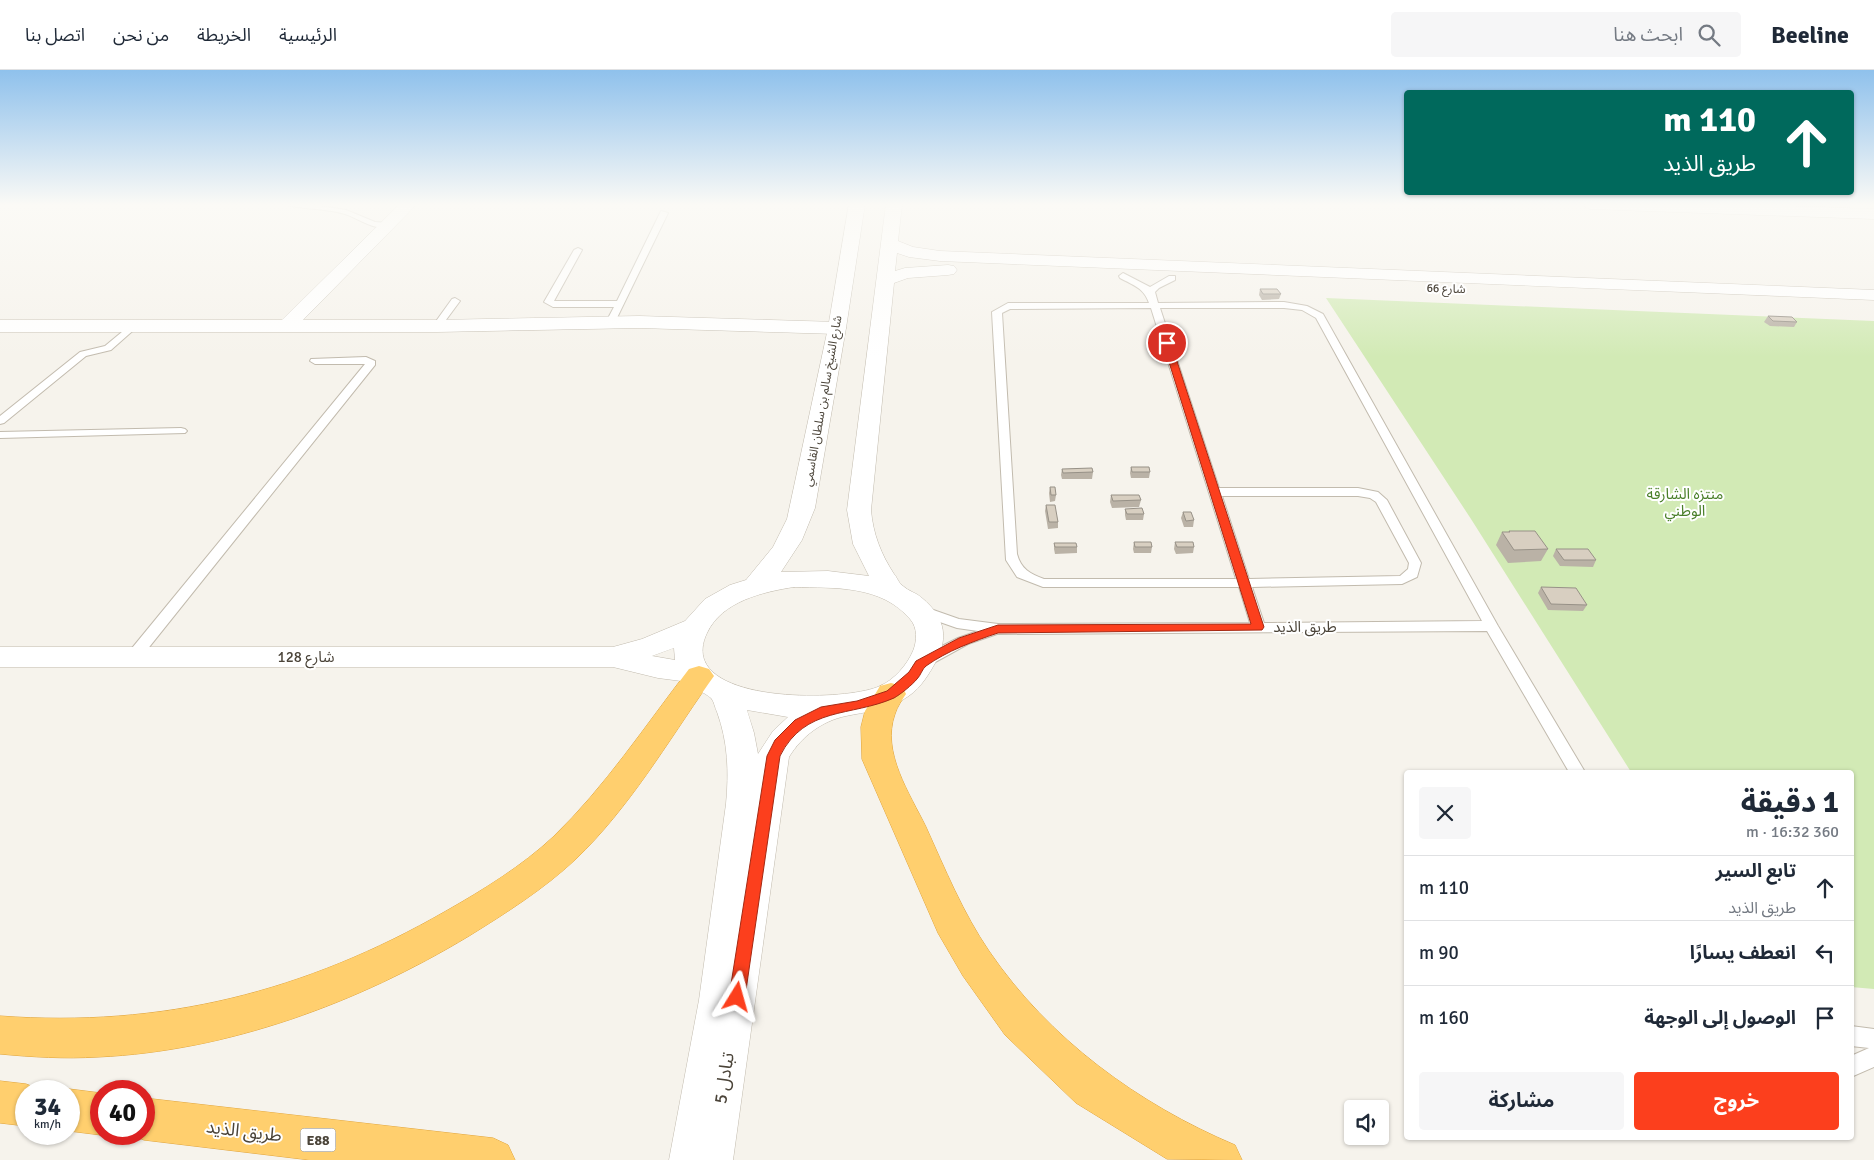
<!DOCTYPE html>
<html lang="ar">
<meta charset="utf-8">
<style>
body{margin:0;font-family:Signika,"Noto Sans Arabic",sans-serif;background:#f6f6f7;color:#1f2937;direction:rtl;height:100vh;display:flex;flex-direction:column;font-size:19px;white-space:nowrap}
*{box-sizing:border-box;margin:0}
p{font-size:16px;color:#747a83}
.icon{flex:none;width:28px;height:28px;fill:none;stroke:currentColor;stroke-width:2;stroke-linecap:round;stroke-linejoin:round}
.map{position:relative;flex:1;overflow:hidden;direction:ltr}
.sheet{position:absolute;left:1404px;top:700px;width:450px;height:370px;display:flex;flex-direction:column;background:#fff;border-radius:5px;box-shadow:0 1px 4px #0004;direction:rtl}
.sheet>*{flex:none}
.top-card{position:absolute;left:1404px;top:20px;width:450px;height:105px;border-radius:5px;box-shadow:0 1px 4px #0004;direction:rtl;background:#00695c;color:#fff;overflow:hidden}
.tools{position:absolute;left:1344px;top:1030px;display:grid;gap:10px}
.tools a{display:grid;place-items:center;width:45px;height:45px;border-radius:5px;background:#fff;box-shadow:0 1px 4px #0004;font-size:25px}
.speed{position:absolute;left:15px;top:1010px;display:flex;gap:10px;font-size:25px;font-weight:700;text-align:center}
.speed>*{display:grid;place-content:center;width:65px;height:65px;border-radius:50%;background:#fff;box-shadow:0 1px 4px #0004;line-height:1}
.speed small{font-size:12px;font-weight:400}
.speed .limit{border:8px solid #d22;background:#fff;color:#111}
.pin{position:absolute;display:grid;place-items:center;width:42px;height:42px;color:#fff;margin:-21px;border:2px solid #fff;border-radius:50%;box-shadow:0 1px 5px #0007}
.me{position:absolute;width:55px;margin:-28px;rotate:8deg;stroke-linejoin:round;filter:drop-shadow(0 0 4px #0008)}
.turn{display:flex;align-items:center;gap:18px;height:105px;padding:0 15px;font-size:22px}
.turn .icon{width:65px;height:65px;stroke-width:2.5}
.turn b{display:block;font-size:35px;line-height:42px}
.round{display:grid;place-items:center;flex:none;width:52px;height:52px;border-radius:5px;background:#f6f6f7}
.headline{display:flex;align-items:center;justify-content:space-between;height:85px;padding:0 15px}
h1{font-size:30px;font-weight:700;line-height:38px}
.action{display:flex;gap:10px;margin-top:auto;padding:10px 15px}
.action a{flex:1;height:58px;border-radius:5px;background:#fc3f1d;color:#fff;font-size:20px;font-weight:700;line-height:58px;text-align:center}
.action a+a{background:#f6f6f7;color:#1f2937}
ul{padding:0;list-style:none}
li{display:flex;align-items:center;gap:15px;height:65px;padding:0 15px;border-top:1px solid #e0e1e3}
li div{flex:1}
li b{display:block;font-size:19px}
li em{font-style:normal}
header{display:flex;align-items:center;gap:30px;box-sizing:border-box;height:70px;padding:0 25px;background:#fff;border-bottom:1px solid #e0e1e3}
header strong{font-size:24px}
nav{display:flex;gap:28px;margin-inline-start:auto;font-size:18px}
.search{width:350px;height:45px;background:#f6f6f7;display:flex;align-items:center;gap:12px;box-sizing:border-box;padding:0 18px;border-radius:5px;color:#747a83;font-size:19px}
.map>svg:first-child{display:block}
.green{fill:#d2eab5}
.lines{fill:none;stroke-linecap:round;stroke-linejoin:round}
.service-casing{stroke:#c2bbae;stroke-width:2}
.minor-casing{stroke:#c2bbae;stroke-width:1}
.tertiary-casing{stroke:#c2bbae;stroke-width:1}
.motorway-casing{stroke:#e0a43c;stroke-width:1}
.service{fill:#fff;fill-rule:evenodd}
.minor{fill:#fff;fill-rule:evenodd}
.tertiary{fill:#fff;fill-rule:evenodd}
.motorway{fill:#ffcf6e;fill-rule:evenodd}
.wall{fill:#bab2a6}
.building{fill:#d8cfc1;stroke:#979187}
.route{fill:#fc3f1d;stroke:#a42913}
.labels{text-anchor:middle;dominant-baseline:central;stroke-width:4;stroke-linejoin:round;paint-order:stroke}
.far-street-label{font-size:12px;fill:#4b4439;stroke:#fff}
.shield{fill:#fff;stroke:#817c74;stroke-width:1}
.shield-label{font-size:14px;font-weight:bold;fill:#4b4439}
.park-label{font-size:15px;fill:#4a7f2a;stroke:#fff}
.street-label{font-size:15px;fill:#4b4439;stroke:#fff}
.near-street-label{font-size:18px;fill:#4b4439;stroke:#fff}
</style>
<header>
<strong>Beeline</strong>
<div class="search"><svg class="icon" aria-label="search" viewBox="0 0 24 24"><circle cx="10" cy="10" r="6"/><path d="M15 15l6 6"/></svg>ابحث هنا</div>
<nav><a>الرئيسية</a><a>الخريطة</a><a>من نحن</a><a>اتصل بنا</a></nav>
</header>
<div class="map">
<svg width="1874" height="1090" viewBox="0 0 1874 1090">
<rect width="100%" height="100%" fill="#f6f3ec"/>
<path class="green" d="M1326 228 1874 251V919L1851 917V702H1631L1471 449Z"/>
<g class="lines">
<defs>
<path id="service" d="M287 134H307L346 140 375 152 388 153 392 155C379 164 358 148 345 144 328 139 308 139 291 136Z
M661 141 668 143 614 254 611 255 606 252 614 237H553L544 232 574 180 578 178 582 180 554 231H617Z
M1123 203 1150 217 1169 206H1175V210L1159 218 1155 222 1158 233 1284 232 1307 236 1323 244 1498 556 1585 702H1569L1487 561 997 564 968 574 928 596H918L916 592 918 588 958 568 978 561 957 558 917 544 915 541 917 538 922 536 959 549 998 554 1250 553 1239 517H1043L1017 507 1006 490 992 242 1008 233H1149C1144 218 1133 215 1120 208L1119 206ZM1151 238 1236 509H1044C1030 504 1021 499 1017 484L1002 243 1010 239ZM1160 238H1284L1302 240 1316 248 1482 551 1264 553 1252 517 1402 514 1417 507 1421 493 1387 430 1378 422 1358 418H1219ZM1222 426H1358L1370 428 1376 432 1409 493 1408 499 1400 506 1249 509Z
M455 228 460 231 440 258H434V254L452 229Z
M134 252 139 255 137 257 111 280 86 286 4 353 0 354V346L80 282 105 276Z
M366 287 375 291V295L138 591H128L126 587 128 583 365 294H315L310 291 311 289Z
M181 358 185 359 187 361 185 363 0 368V362Z
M1851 956 1874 959V997L1851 1007V986L1869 978 1851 976Z"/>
<path id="minor" d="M400 134H417L303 250H437L639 246 837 252 844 254 846 258 844 262 837 264 639 258 437 262H0V250H282Z
M1582 134H1723L1874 139V149L1590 139 1585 137Z"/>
<path id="tertiary" d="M849 134H865L846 258 815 438 802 470 781 502 828 501 869 506 853 474 847 440 886 134H902L898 171 913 177 940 181 1874 220V230L940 191 909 187 897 183 895 201 905 198 948 195 954 196 957 200 954 204 948 205 908 208 894 213 871 440C873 464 881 484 894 504 897 507 899 514 903 516 908 521 917 523 922 528 946 548 949 569 934 595 926 609 918 621 904 629 887 640 865 642 846 646 822 651 802 666 789 687L733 1090H669L699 930 726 734C729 702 728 672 717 642 715 638 714 631 711 628 704 622 695 620 689 612L658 608 613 597H0V577H613L642 569 685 551 705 529 730 515 746 510 773 477 787 449 828 258ZM794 517C835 518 881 515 910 549 918 558 917 571 913 581 907 595 894 610 880 616 844 633 673 634 707 563 722 531 763 522 794 517ZM674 578 675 590 652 586ZM747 640 788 647 773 661 758 684 754 663Z"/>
<path id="motorway" d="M699 596 709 599 714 606 709 613C667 673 629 738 576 789 544 819 506 843 469 866 358 933 228 981 98 987 65 989 32 987 0 984V946C162 958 305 922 446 841 483 820 522 796 553 767 605 717 645 656 689 599Z
M891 613 902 616 906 624C902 630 897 637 895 644 881 682 910 724 926 757 945 799 963 843 989 881 1049 969 1138 1034 1235 1075L1242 1090 1167 1089 1076 1033 1005 965 963 906 938 863 862 689 861 657 865 641 880 616Z
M0 1011 26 1014 41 1020 26 1021V1056L0 1053Z
M69 1019 101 1023V1064H104L101 1065 69 1061V1021H63Z
M144 1028 493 1068 508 1075 515 1090H310L144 1070 129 1064H144Z"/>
</defs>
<use href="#service" class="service-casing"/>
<use href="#minor" class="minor-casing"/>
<use href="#tertiary" class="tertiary-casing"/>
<use href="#motorway" class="motorway-casing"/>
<use href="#service" class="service"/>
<use href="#minor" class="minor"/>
<use href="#tertiary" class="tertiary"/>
<use href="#motorway" class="motorway"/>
</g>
<path class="wall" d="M1260 219 1281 224 1279 229 1262 230 1259 225Z
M1768 246 1797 252 1794 257 1770 256 1764 252Z
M1131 397 1150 402 1149 408H1131L1130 403Z
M1062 399 1093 402 1092 409H1062L1061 405Z
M1050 417 1056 425 1055 431 1050 432 1049 423Z
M1111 425 1141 430 1139 437 1112 438 1110 432Z
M1046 435 1058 452V458L1048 459 1045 441Z
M1125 439 1144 444 1143 450H1126L1125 445Z
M1183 442 1194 450 1193 457H1184L1181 448Z
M1509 461 1548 479 1541 491 1508 493 1496 475 1502 462H1508Z
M1134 472 1152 477 1151 483H1134L1133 479Z
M1175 472 1194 477 1193 483 1176 484 1174 479Z
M1054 473 1077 477V483L1055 484 1054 479Z
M1556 479 1596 490 1593 497 1560 496 1553 486Z
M1541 517 1587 535 1583 541 1548 540 1538 523Z"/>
<path class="building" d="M1260 219H1277L1281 224H1263Z
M1768 246 1792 247 1797 252 1773 251Z
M1131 397H1149L1150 402H1132Z
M1092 398 1093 402 1063 403 1062 399Z
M1050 417H1055L1056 425H1051Z
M1111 425H1139L1141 430 1113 431Z
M1046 435H1055L1058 452H1049Z
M1142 438 1144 444H1127L1125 439Z
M1183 442H1191L1194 450 1186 451Z
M1509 461H1535L1548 479 1514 480 1502 462H1510Z
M1134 472H1151L1152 477H1135Z
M1175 472H1193L1194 477H1177Z
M1054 473H1076L1077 477H1055Z
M1556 479H1588L1596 490H1564Z
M1541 517 1576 518 1587 535 1551 534Z"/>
<linearGradient id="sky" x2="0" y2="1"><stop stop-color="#8fc1ec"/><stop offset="0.47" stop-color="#fbfaf6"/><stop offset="1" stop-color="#fbfaf6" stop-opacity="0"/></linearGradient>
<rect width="1874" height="287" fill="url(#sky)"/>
<path class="route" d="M1167 271 1171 273 1264 557 1262 560 998 563C974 571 947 581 926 596 922 599 921 605 917 609 912 615 901 624 894 628 851 647 805 636 780 686L745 927 743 932 737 934 731 932 729 927 767 686 775 670 795 650 821 637 857 631 887 621 909 602 916 591 959 568 998 555 1251 554 1163 273Z"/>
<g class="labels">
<g class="far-street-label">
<text transform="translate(1446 219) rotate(2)">شارع 66</text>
<text transform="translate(823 331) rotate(-80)">شارع الشيخ سالم بن سلطان القاسمي</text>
</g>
<rect class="shield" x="300.5" y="1058.5" width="35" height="23" rx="4"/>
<g class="shield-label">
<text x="318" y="1070">E88</text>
</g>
<g class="park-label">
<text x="1685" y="424">منتزه الشارقة<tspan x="1685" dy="17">الوطني</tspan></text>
</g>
<g class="street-label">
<text x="1305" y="557">طريق الذيد</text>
<text x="306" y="587">شارع 128</text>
</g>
<g class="near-street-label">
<text transform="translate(724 1008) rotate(-81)">تبادل 5</text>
<text transform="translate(244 1061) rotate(7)">طريق الذيد</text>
</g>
</g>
</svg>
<div class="tools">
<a><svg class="icon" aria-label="sound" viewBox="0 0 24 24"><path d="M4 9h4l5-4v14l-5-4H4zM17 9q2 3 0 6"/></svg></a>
</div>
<div class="speed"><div>34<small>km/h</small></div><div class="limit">40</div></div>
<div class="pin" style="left:1167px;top:273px;background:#d93025"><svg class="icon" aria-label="arrive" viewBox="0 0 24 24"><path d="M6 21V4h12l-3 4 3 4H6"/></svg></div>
<svg class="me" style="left:737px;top:927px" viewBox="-20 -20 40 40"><path d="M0-17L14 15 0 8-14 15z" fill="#fc3f1d" stroke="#fff" stroke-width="4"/></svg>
<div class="top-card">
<div class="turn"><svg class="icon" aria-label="ahead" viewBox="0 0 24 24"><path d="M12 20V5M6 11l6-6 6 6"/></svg><div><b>110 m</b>طريق الذيد</div></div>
</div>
<section class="sheet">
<div class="headline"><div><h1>1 دقيقة</h1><p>360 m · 16:32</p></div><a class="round"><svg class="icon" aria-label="close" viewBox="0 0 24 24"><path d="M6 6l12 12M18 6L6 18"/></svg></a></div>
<ul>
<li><svg class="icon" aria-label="ahead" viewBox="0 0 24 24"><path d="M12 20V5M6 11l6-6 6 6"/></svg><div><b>تابع السير</b><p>طريق الذيد</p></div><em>110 m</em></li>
<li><svg class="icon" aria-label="left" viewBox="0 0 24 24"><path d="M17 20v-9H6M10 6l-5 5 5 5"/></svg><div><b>انعطف يسارًا</b></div><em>90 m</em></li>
<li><svg class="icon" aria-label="arrive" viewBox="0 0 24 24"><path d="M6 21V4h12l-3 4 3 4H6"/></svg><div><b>الوصول إلى الوجهة</b></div><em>160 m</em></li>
</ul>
<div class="action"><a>خروج</a><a>مشاركة</a></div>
</section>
</div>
